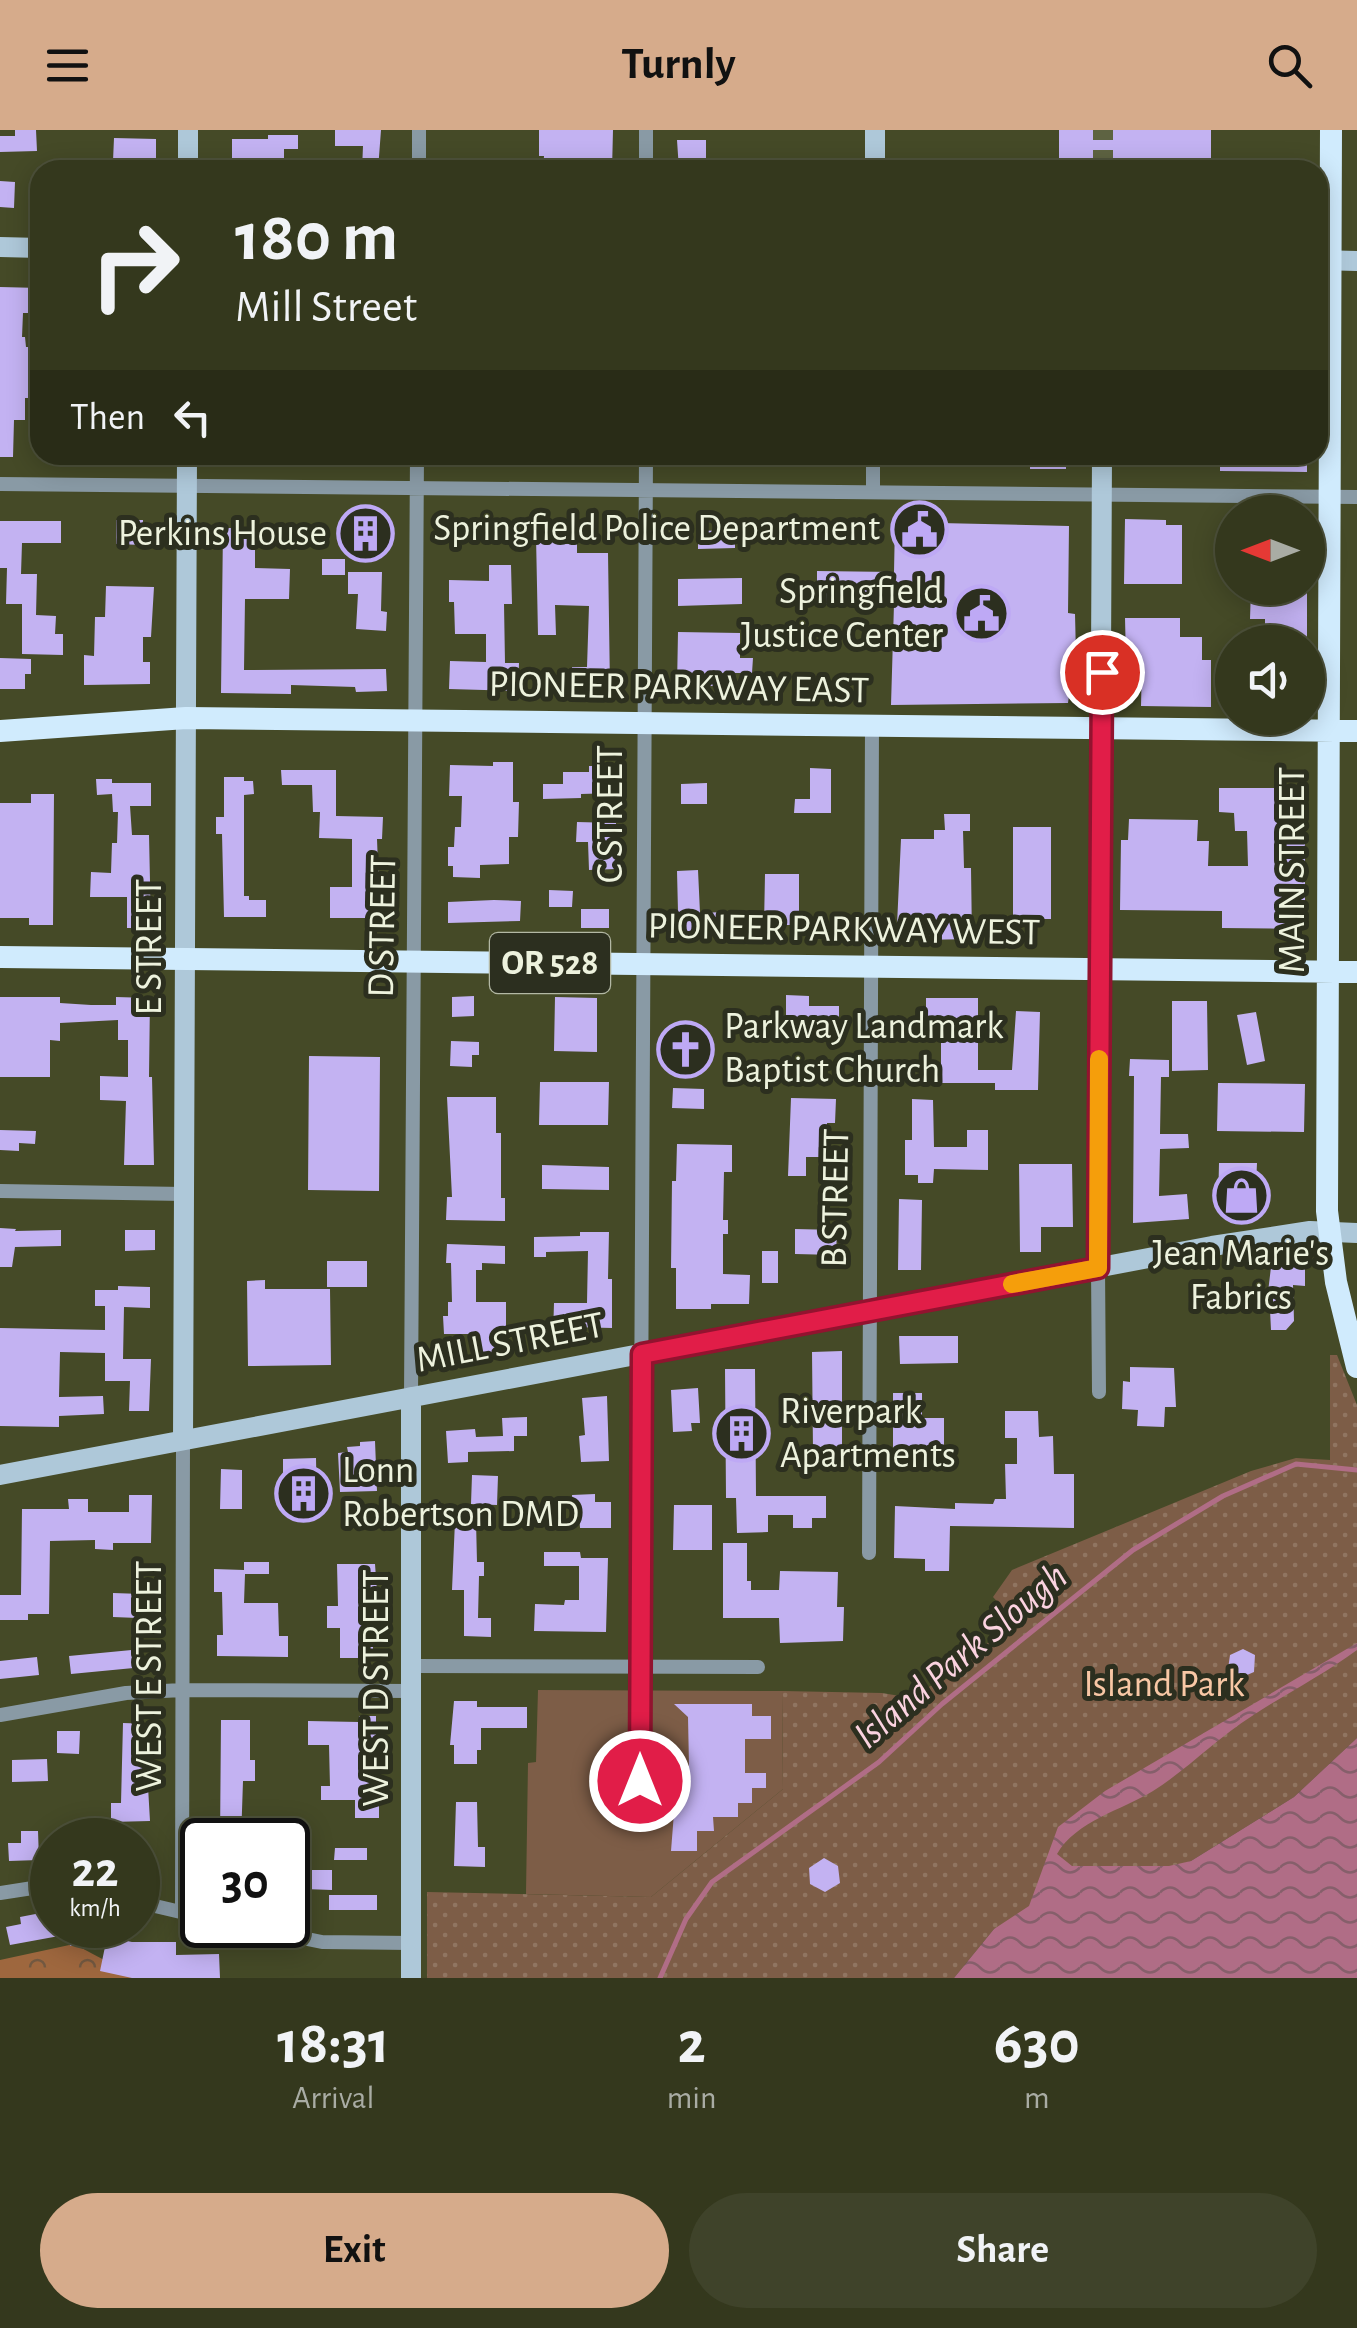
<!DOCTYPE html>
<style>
body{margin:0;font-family:"Alegreya Sans",sans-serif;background:#3f432a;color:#f1f3f6;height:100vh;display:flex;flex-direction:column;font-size:38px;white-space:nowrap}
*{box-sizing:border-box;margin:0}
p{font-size:32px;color:#a9aca4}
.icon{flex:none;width:55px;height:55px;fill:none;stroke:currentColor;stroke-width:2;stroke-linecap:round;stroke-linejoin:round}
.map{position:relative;height:1848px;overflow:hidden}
.sheet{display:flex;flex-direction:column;background:#34381d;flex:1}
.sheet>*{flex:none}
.top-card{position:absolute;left:30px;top:30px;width:1298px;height:305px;border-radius:30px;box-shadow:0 5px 25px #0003,0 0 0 2px #4e523b;background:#34381d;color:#f1f3f6;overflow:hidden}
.needle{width:65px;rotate:270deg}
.tools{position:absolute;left:1215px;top:365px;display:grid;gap:20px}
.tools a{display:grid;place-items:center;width:110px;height:110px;border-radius:50%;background:#34381d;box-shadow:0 5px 25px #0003,0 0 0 2px #4e523b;font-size:50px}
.speed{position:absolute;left:30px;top:1688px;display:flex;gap:20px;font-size:50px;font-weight:700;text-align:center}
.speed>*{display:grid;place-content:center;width:130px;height:130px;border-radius:50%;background:#34381d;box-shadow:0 5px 25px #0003,0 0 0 2px #4e523b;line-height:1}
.speed small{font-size:25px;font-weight:400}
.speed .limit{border:5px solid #111;border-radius:15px;background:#fff;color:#111}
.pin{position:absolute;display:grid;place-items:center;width:85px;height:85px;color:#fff;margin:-42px;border:5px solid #fff;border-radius:50%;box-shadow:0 2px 10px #0007}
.me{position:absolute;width:110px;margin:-55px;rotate:0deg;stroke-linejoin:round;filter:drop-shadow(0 0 8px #0008)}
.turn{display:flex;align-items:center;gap:35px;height:210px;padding:0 40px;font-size:45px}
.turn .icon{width:130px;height:130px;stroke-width:2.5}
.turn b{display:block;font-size:70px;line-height:85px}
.then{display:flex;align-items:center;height:95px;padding:0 40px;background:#0003;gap:20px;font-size:38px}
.eta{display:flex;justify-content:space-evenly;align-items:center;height:170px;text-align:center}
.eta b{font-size:60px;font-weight:700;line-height:70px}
.cta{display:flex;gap:20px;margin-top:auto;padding:20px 40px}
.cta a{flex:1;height:115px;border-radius:60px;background:#d6ab8b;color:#111;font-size:40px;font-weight:700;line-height:115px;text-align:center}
.cta a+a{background:#3f432a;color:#f1f3f6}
header{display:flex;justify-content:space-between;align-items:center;height:130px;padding:0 40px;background:#d6ab8b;color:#111;font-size:45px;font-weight:700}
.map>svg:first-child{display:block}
.forest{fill:url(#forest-crowns)}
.park{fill:url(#park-dots)}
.pitch{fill:#7d5d47}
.water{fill:url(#water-waves)}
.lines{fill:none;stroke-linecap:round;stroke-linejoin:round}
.stream{stroke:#b06d86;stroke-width:5}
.building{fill:#c3b2f2}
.secondary-tunnel{stroke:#5e6342;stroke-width:20;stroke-dasharray:20 10;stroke-linecap:butt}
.street{stroke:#899aa5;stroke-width:14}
.secondary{stroke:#aec8d9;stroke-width:20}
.primary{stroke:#d0ebfd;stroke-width:22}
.route-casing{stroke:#92132f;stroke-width:25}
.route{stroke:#e11d48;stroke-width:18}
.slow{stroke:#f59e0b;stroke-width:18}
.labels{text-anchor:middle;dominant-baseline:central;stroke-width:10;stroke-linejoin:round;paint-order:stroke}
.shield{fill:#2c2f1f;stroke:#b3b8a4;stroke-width:2.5}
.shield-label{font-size:35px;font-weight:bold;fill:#edf2dd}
.poi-label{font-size:38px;fill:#edf2dd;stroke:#2c2f1f;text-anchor:end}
.street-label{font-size:38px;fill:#edf2dd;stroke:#2c2f1f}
.park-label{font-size:38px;fill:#f8c7a5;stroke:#2c2f1f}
.water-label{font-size:40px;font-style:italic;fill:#fbd3e0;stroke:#2c2f1f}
</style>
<header><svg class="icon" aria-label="menu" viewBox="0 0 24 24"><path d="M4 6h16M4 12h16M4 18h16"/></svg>Turnly<svg class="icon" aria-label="search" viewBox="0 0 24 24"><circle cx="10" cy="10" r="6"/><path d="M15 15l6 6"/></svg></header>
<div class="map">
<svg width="1357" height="1848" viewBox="0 0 1357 1848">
<defs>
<pattern id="forest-crowns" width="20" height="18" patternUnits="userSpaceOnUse" patternTransform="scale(2.5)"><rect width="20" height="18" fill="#9e673e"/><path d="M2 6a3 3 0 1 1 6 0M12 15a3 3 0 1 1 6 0" fill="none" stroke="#725840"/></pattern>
<pattern id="park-dots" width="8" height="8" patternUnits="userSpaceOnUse" patternTransform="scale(2.5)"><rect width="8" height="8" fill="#7d5d47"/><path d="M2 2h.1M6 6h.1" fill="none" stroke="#907561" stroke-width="1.8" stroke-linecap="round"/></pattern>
<pattern id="water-waves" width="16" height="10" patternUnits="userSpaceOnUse" patternTransform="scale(2.5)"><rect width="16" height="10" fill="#b06d86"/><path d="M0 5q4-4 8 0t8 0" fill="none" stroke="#865f6b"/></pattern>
</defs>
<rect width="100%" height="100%" fill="#454a27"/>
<path class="forest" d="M74 1814 138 1848H0V1830Z"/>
<path class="park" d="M1330 1225H1337L1357 1275V1608L1294 1667 1191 1731 994 1799 954 1848H427V1762L651 1767 783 1659 782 1561 882 1563 906 1567 953 1546 1013 1489 993 1467 1012 1440 1251 1341 1296 1328 1330 1330Z"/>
<path class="pitch" d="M538 1560 782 1561 783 1659 651 1767 526 1764 528 1633 536 1632Z"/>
<path class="water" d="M1357 1513V1520C1323 1545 1287 1563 1252 1586 1217 1608 1188 1639 1153 1661 1122 1680 1076 1691 1057 1724L1072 1736H1169L1191 1731 1294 1667 1357 1608V1848H954L994 1799 1029 1776 1058 1697 1105 1661Z"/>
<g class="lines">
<path class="stream" d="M660 1848 686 1789 712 1752 879 1632 942 1574 1133 1420 1223 1366 1296 1334 1357 1340"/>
</g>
<path class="building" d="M15 0H36L37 21 0 22V6H15Z
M335 0H381L378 40H362L363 16H335Z
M539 0H613L612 40H543L544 26H539Z
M1059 0H1211V40H1083V29H1059Z
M268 5H298V19H284V30H274V40H232V9H268Z
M114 8 156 9V31H148V40H133V31H113Z
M677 10H706V40H679Z
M0 51 15 52 14 78 0 77Z
M0 157 40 158V183H23L22 207H25L26 217H36V255H40V268H25V290H14L13 327H0Z
M1030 325H1066V339H1030Z
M1220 325H1307V342L1220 341Z
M1125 389 1166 390V395H1182V454H1124Z
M116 390H143L142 415 116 414Z
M0 391H61V413H22L21 444H37L36 485 56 486 55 504H63V525L22 524V474H6L7 438H0Z
M895 392 1069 396 1068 483 1075 484 1077 566H1069L1068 573 891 575 894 474H817V441L894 442Z
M386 393V413L346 414V394Z
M223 398H255V438L290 439 289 469H245L244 540 386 539 387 561 356 562 355 557 291 555V564L221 563Z
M735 400V418L698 419V401Z
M536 406 560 407V414H577V423H608L610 558H572V537H587L589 476 555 475 556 505H538Z
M322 429H345V445H322Z
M489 435H511L512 474H504L505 533H519L518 561 449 559 450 531 486 532V504H455L454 472H449V450L489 451Z
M348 442H382L381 481 387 482 386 501 356 499 358 464H348Z
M742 448V474L678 476V449Z
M106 456 154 457 151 507H143V532H150V554L84 555V525L94 526 95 487H105Z
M1251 458H1307V512H1265V489H1250Z
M1125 488H1180V507H1202V530H1211V577L1141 576 1142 530H1126Z
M678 502 740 503V528H753L752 543H717V556H706V561H694V556H677Z
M0 528 31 529V544H25V559H0Z
M493 632H513V672H519L518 707H509V734L480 735V748L453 747V736H448V717H454L455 697H461L462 666H449L450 635 493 636Z
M589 636H614L615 663 581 664V668L543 669V654H563V642H589Z
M810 638 831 639V683H794L795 669H810Z
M281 640H336V686L383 687 382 709H377L380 788H330V757H352V709L319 708 320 682H313L312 655H282Z
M224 647H244V651H253L254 664 244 665V766H249V770H266V787H224L222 704H216V687H224Z
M96 649H112V653H151V676H130L132 705H149L151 798H127V767H90L91 742 111 743 112 713H117L118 682H113L112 664 97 665Z
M707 653V674H681V654Z
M1219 658H1305V799L1222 798V781L1120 780 1121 710H1128L1129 689 1198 690 1197 711H1209L1208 736H1248L1247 701H1235L1234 683 1219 682Z
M31 664H54L53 795H29V788H0V673H31Z
M944 684H970V701H963L964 738H971L972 809 920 810V795H897L901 709H934V700H945Z
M577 692 616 693 615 739 589 740 588 712H576Z
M1013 697H1051V789H1013Z
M698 740 700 783 724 782 725 797H698V803H673V782H678L677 741Z
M765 744H799V790H793V795H764Z
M549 760 573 761 572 777H549Z
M494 770 521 771 520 791 448 793V772Z
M581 779H609V798H581Z
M786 865 809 866V876H839V902L778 901V885L786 886Z
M474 866V886L452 887V867Z
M0 867H60V873L91 875H116V867L150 868 149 947H152L154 1035H124L126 971 100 970V946L128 947V910H118V890L60 893V911L50 910V947H0Z
M555 867 597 868V922L554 921Z
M926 868H978V940H1012L1016 881 1040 882 1038 960H995V953H941V892L926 893Z
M1172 871H1207L1208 940 1172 941Z
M1256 882 1265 931 1247 935 1237 885Z
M667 906H703V931H667Z
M451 911 479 912V925H472V937L450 936Z
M309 926 380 927 379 1061 308 1060Z
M1130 929 1169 930V947H1161L1160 1004H1188L1189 1018 1160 1019 1159 1066 1187 1064 1189 1089 1133 1093 1134 946H1129Z
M540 952H609L608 995H539Z
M1218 953 1305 954 1304 1002 1217 1001Z
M673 958 704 959V979L672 978Z
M447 967H496V1003H501V1068H505V1091L446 1090 447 1067H452Z
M791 968 836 969 835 993H827L828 1027H806V1046H788Z
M912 969 933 970 934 1017H967V1000H988V1040L934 1039 933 1053H918V1045H905V1010H912Z
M0 1000 36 1001 35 1014 19 1013V1021L0 1020Z
M677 1014 732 1015V1042H724L723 1090H728V1104H723V1144L750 1145 749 1174H711V1179H676V1138H671L672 1051H676Z
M1219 1033H1257L1256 1055H1265L1264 1077H1218Z
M1019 1034H1072L1073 1097H1041V1122H1020Z
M542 1035 609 1037V1060L542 1059Z
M899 1069 922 1070 921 1140H898Z
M0 1098 16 1099 15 1101 61 1100V1116L15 1117 12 1137H0Z
M795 1099 837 1100 836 1125 795 1124Z
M125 1100H155V1120L125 1121Z
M580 1102H609L608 1149H612V1198L572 1197V1206H553L554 1173H587L588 1121 546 1122V1127H534V1107L580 1106Z
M447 1114 505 1116V1134L482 1133V1140H476V1172H506V1223H473V1204H444L443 1186H448V1172H452L451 1133H446Z
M762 1121H778V1153H762Z
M327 1131H367V1157H327Z
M1271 1137H1305V1156L1293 1155 1294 1191 1286 1200H1271L1270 1180 1266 1179Z
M265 1150V1159H330L331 1235 248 1236 247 1151Z
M118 1156 150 1157V1178L124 1177 123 1229H151L149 1281H129L130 1251H105V1223L60 1222 59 1267 103 1266 104 1284 59 1286V1297L0 1296V1198L105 1200V1176H95V1160H118Z
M899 1206H958V1233L900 1234Z
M842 1221V1321H813L812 1222Z
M1130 1237 1174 1238 1176 1277H1165L1164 1297 1137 1296 1138 1280 1122 1279 1123 1251 1130 1252Z
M725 1239H755L756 1366H826V1388H812V1398H793V1385H768V1402L737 1403 736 1368H726Z
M698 1258 700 1293H691L692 1301 673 1302 671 1260Z
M893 1263H922V1288H944V1335H893Z
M607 1266 609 1331 581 1332 579 1306 585 1305 582 1268Z
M1005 1281H1038L1039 1307 1053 1306 1054 1344H1074V1398L950 1396 949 1441H925V1429L894 1428 895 1376 955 1379V1373L993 1374 995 1369H1006L1005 1334H1017V1308H1005Z
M527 1287V1306H514V1321L468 1322V1332L448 1333 446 1301 475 1299 476 1307 503 1306 502 1288Z
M375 1311 377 1361 340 1362 338 1323 348 1322 347 1317 360 1316V1312Z
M316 1328 317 1381H290L289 1345H283V1329Z
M221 1339 242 1340V1379H220Z
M472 1345 498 1346 497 1375 471 1374Z
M595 1364V1372H611V1398H580L579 1382H573L572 1365Z
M129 1365H152L151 1413H113V1420L95 1419V1410L50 1411 49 1484H28V1490H0V1465H21L22 1379H69L68 1369H88V1382H129Z
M674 1375H712V1420H673Z
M455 1391H476L477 1432H484V1446H479L478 1488H491V1507L464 1506V1460H452Z
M723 1413H747V1451H751V1460H779L780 1441 838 1442 837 1477H844L843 1511 780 1513 779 1488H723Z
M544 1422H580L581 1428H608L606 1502 534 1501 535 1474 564 1475 565 1470H579V1436H544Z
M244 1432H269V1444H245L244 1473H278L279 1506H288V1527L217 1526V1505H223L222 1462H214V1439L244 1440Z
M337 1434H375L377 1462H367L368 1507H373V1528H340V1498H327V1476H338Z
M113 1463 142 1464 138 1488 113 1487Z
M142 1519 144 1537 71 1544 69 1526Z
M1243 1519 1255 1525 1254 1542 1240 1548 1228 1539 1230 1525Z
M37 1527 39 1545 0 1549V1531Z
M454 1571H477V1577H527V1598H481V1620H477V1634H454V1615H450Z
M674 1574H752V1586H771V1609H745V1643H766V1658H752V1673H738V1687H713L714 1701H697V1721H671L675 1670H661V1636H689L688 1587Z
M359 1586H376V1667H379V1688H355V1670H321V1656H330L329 1615H308V1591L359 1592Z
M221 1590H250V1630H255V1651H243L241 1710H220Z
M123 1593 152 1594 151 1622H146L150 1691 111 1692V1673H121Z
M57 1601H80L79 1624 57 1623Z
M47 1629 48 1651 12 1652V1630Z
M456 1672H477L478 1717H485V1737L454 1736Z
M21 1701H38L39 1730 9 1731 8 1713H21Z
M335 1718H367V1730H334Z
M824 1728 838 1736 840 1753 825 1762 810 1754 809 1738Z
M305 1740H332V1760L304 1759Z
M329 1765H377V1780H329Z
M51 1781 52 1795H86L85 1816H70V1804L10 1815 6 1797 21 1794 20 1787Z
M107 1807 132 1812H176V1825L219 1824 220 1848H132L100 1841Z"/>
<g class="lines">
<path class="secondary-tunnel" d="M1103 40V0"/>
<path class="street" d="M419 0V40
M646 0V40
M0 354 1357 367
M873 361V325
M0 1061 184 1064
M1098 1138 1099 1262
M411 1267 417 325
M869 1423 872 595
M412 1536 758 1537
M0 1585 126 1563 182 1560 412 1561
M639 1689 646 325
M0 1763 52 1755
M138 1772 202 1787
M182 1782 183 1309
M239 1795 322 1812 411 1813"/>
<path class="secondary" d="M188 40V0
M875 40V0
M0 117 40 118
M1318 130 1357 131
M1098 1138 1102 325
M411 1267V1848
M183 1309 187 325
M0 1345 1212 1116 1310 1101 1357 1103"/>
<path class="primary" d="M1331 0 1327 1081 1336 1152 1357 1237
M0 601 186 588 1357 601
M0 827 1357 842"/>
</g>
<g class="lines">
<defs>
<path id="route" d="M640 1651 642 1224 1098 1138 1102 542"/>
</defs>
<use href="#route" class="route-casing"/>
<use href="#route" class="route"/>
<path class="slow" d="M1012 1154 1098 1138 1099 929"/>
</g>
<defs>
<symbol id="civic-ring" viewBox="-11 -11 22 22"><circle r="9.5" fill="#2c2f1f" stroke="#bea9f5" stroke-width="1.5"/><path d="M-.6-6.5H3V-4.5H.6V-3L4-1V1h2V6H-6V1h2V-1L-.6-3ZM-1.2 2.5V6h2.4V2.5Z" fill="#bea9f5"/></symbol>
<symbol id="building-ring" viewBox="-11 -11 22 22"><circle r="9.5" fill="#2c2f1f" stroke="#bea9f5" stroke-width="1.5"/><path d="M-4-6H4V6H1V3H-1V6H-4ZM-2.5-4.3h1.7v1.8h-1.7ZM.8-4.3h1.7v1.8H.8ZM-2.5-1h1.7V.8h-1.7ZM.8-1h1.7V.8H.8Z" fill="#bea9f5"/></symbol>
<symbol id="church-ring" viewBox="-11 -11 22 22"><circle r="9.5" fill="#2c2f1f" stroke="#bea9f5" stroke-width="1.5"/><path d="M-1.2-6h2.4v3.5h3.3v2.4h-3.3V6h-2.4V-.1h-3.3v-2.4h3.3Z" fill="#bea9f5"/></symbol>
<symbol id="shop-ring" viewBox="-11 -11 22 22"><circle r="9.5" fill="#2c2f1f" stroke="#bea9f5" stroke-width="1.5"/><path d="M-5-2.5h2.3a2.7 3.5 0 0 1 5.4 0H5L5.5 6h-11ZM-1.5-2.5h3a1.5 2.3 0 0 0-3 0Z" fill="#bea9f5"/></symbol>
</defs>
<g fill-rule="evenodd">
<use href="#civic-ring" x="888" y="368" width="63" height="63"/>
<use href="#building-ring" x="334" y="372" width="63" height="63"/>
<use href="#civic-ring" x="950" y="452" width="63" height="63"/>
<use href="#church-ring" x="654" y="888" width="63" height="63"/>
<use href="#shop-ring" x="1210" y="1034" width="63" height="63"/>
<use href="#building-ring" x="710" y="1272" width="63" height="63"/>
<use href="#building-ring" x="272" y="1332" width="63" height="63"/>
</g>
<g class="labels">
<rect class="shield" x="490" y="803" width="120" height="60" rx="8"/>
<g class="shield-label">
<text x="550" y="833">OR 528</text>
</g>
<g class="poi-label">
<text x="880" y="399">Springfield Police Department</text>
<text x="327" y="404">Perkins House</text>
<text x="943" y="462">Springfield<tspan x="943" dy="44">Justice Center</tspan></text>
<text x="724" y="897" text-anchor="start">Parkway Landmark<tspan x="724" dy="44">Baptist Church</tspan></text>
<text x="1241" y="1124" text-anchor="middle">Jean Marie's<tspan x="1241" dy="44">Fabrics</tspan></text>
<text x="780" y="1282" text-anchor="start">Riverpark<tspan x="780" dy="44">Apartments</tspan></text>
<text x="342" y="1341" text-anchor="start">Lonn<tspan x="342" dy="44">Robertson DMD</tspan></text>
</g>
<g class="street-label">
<text transform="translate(679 558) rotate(1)">PIONEER PARKWAY EAST</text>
<text transform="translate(611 684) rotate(-90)">C STREET</text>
<text transform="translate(1293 740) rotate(-90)">MAIN STREET</text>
<text transform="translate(383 796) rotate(-89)">D STREET</text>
<text transform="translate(844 800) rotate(1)">PIONEER PARKWAY WEST</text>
<text transform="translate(150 817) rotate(-90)">E STREET</text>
<text transform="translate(836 1068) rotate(-89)">B STREET</text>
<text transform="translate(510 1213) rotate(-11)">MILL STREET</text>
<text transform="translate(150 1546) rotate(-90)">WEST E STREET</text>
<text transform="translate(377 1558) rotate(-90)">WEST D STREET</text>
</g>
<g class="park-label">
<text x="1164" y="1555">Island Park</text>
</g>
<g class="water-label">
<text transform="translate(961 1526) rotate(-40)">Island Park Slough</text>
</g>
</g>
</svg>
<div class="tools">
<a><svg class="needle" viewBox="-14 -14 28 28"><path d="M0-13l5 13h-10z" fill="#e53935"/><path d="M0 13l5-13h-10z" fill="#a9aca4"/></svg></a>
<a><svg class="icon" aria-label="sound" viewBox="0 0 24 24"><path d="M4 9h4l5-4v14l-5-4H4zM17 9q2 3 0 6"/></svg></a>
</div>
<div class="speed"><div>22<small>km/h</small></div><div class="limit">30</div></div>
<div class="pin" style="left:1102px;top:542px;background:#d93025"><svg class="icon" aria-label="arrive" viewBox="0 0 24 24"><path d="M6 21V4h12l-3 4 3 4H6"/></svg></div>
<svg class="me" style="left:640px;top:1651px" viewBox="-20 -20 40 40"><circle r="17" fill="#e11d48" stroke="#fff" stroke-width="3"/><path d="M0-11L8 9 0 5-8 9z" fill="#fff"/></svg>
<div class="top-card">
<div class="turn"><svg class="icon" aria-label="right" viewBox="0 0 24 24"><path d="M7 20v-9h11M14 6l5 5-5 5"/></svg><div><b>180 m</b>Mill Street</div></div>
<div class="then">Then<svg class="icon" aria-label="left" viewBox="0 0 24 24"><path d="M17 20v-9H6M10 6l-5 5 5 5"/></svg></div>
</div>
</div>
<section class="sheet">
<div class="eta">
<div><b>18:31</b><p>Arrival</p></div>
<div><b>2</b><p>min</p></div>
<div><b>630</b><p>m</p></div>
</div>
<div class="cta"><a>Exit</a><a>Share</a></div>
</section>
